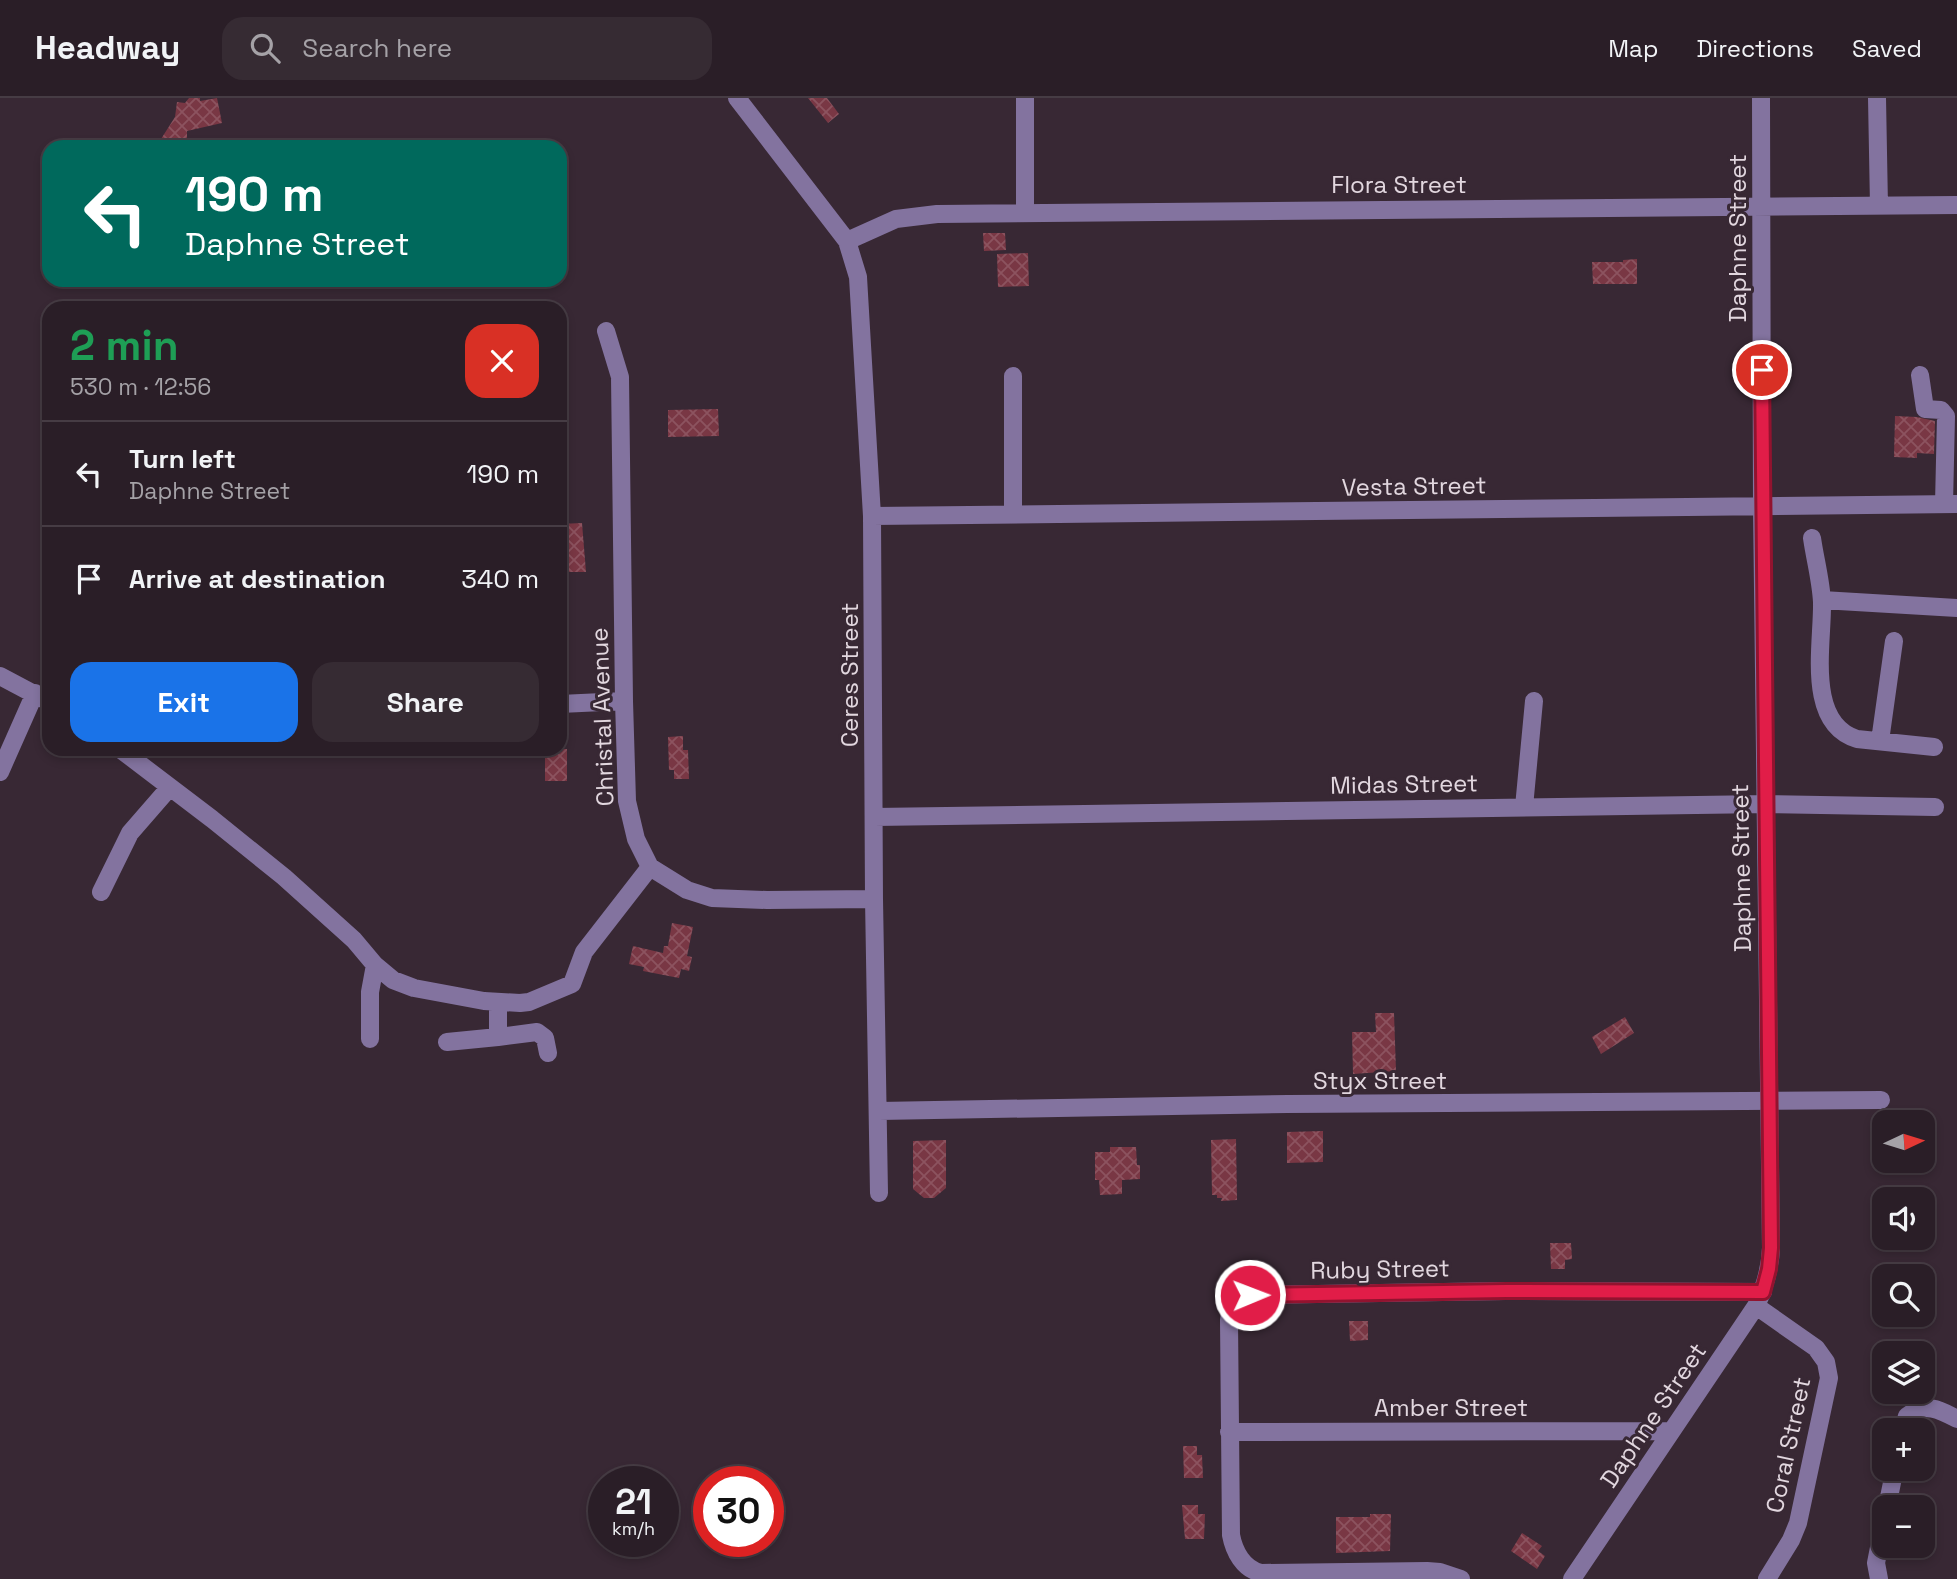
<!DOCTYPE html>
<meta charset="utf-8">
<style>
body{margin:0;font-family:"Space Grotesk",sans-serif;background:#362b33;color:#f1f3f6;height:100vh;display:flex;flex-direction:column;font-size:26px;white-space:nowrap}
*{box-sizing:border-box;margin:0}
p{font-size:23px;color:#a5a2a7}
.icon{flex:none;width:38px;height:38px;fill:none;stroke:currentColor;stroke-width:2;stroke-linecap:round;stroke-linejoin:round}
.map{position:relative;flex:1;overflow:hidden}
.panel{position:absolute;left:42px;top:203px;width:525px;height:455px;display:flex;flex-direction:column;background:#2a1e27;border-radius:21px;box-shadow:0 4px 10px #0003,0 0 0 2px #463c44}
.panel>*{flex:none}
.banner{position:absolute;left:42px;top:42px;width:525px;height:147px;border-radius:21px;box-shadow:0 4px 10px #0003,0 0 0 2px #463c44;background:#00695c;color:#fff;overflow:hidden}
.needle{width:46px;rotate:86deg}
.controls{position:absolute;left:1872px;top:1012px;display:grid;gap:14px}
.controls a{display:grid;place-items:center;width:63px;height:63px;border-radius:14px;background:#2a1e27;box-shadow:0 4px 10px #0003,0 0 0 2px #463c44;font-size:35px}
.speed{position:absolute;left:588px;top:1368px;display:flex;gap:14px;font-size:35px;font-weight:700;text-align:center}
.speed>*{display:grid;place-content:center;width:91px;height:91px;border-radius:50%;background:#2a1e27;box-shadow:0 4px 10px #0003,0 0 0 2px #463c44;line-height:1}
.speed small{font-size:18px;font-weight:400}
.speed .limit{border:10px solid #d22;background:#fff;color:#111}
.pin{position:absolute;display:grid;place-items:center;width:60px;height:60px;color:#fff;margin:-30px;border:4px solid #fff;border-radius:50%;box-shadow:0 2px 7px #0007}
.me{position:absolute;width:77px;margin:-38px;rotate:89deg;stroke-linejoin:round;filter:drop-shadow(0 0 5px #0008)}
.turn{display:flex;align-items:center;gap:24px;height:147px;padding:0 28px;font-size:32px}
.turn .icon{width:91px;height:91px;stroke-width:2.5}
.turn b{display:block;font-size:49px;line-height:60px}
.round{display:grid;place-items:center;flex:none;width:74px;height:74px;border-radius:21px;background:#362b33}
.headline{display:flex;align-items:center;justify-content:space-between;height:119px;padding:0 28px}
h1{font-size:42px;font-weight:700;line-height:52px;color:#1e9e55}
.action{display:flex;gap:14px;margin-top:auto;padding:14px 28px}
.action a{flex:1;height:80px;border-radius:21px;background:#1a73e8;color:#fff;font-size:28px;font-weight:700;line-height:80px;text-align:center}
.action a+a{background:#362b33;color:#f1f3f6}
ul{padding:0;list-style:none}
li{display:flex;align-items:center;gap:21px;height:105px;padding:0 28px;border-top:2px solid #463c44}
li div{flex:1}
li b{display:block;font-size:26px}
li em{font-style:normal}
header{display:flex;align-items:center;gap:42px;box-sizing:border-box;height:98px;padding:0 35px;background:#2a1e27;border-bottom:2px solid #463c44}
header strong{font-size:33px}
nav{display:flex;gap:38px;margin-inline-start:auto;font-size:24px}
.search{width:490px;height:63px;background:#362b33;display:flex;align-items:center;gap:18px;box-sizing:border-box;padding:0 24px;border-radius:21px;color:#a5a2a7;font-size:26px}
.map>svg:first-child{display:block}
.building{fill:url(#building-cross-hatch)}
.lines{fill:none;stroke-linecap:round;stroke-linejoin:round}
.minor{stroke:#83739f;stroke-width:18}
.route-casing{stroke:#92132f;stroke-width:18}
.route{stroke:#e11d48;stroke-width:12}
.labels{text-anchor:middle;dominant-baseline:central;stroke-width:6;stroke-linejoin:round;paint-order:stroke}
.street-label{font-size:24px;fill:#e2d7df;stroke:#382834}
</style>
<header>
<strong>Headway</strong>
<div class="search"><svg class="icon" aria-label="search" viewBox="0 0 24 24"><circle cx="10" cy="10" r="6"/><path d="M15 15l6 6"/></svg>Search here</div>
<nav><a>Map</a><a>Directions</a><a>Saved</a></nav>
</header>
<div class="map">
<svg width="1957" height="1481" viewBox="0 0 1957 1481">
<defs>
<pattern id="building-cross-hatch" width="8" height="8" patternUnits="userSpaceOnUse" patternTransform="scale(1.75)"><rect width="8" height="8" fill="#793744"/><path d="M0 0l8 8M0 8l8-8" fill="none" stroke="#8c535f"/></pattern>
</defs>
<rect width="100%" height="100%" fill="#382834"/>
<path class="building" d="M189 0H200V3L217 0 222 25 187 33V48H173V42L161 41 175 19 177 4 185 5Z
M808 0H827L839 16 828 25Z
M983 135H1005L1006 152 984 153Z
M1028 155 1029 188 998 189 997 156Z
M1637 161V186H1593L1592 164H1623V162Z
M718 311 719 338 668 339V312Z
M1895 318 1917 319 1935 323 1934 356 1917 355V360L1894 359Z
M582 425 586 474H566L565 458H560V426Z
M683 638V652H688L689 681H674V672H669L668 639Z
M545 651H567V683H545Z
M672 825 693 829 687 858 692 859 689 873 681 871 679 880 643 873 644 869 629 866 633 848 663 855 664 848H668Z
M1375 915H1394L1396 973 1353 976 1352 934H1376Z
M1625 919 1634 935 1601 956 1592 939Z
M1323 1033V1064L1287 1065V1034Z
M1236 1041 1237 1102 1221 1103 1222 1100H1217V1097H1212L1211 1042Z
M946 1042V1090L934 1100H924L913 1091V1043Z
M1110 1049H1136L1137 1067H1140V1081L1122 1082V1096L1100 1097 1099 1082H1095V1054H1110Z
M1550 1145H1571L1572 1161 1565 1162V1171H1551Z
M1349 1223H1368V1242L1350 1243Z
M1183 1348H1197V1357H1202L1203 1380H1184Z
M1182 1407H1198V1416H1205L1204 1441H1185Z
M1370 1416H1391L1390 1453 1336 1455V1419H1370Z
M1522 1435 1542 1448 1538 1453 1545 1458 1537 1471 1511 1453Z"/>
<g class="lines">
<path class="minor" d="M737 0 847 143 858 179 872 418 874 801 879 1095
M1025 0V114
M1877 0 1879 108
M847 143 896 121 937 116 1957 107
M606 233 620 279 624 603 627 703 636 741 650 769 687 792 712 800 767 802 874 801
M1920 277 1925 311 1941 312 1946 318 1944 406
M1013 278V416
M872 418 1957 406
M1812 440C1815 461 1821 483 1822 504 1823 545 1805 625 1857 641L1934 649
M1822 502 1957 510
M0 578 49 604
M560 606 624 603
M1880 643 1894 543
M120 651 212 721 284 779 354 842 375 867 393 882 414 890 484 903 520 905 529 904 572 886 584 854 650 769
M0 674 35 595
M1524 709 1534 603
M874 719 1765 706 1935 709
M101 794 130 735 170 689
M498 904V939L537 934 545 940 548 955
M370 941V894L375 867
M447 944 498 939
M879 1013 1288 1006 1881 1002
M1756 1208 1816 1250 1826 1264 1829 1280 1798 1425 1791 1442 1767 1481
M1903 1332 1907 1318C1925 1304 1939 1311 1957 1321
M1229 1334 1672 1333
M1887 1409 1895 1370
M1461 1481 1440 1474 1427 1473 1261 1475C1243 1471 1234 1453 1231 1437L1229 1222C1230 1208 1237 1201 1250 1197L1506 1193 1763 1194
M1572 1481 1756 1208C1765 1189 1770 1171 1771 1150L1762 409 1761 0
M1879 1481 1876 1465 1885 1419"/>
</g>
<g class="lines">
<defs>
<path id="route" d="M1250 1197 1506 1193 1763 1194 1769 1171 1771 1150 1762 272"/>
</defs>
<use href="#route" class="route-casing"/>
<use href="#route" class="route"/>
</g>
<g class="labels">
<g class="street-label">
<text x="1399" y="86">Flora Street</text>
<text transform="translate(1737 140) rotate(-90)">Daphne Street</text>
<text transform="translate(1414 388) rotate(-1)">Vesta Street</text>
<text transform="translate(849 577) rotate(-90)">Ceres Street</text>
<text transform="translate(602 619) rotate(-92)">Christal Avenue</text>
<text transform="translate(1404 686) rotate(-1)">Midas Street</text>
<text transform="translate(1741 770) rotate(-91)">Daphne Street</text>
<text x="1380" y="982">Styx Street</text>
<text transform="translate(1380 1171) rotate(-1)">Ruby Street</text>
<text x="1451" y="1309">Amber Street</text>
<text transform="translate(1653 1317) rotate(-56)">Daphne Street</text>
<text transform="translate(1788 1347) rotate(-78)">Coral Street</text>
</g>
</g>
</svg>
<div class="controls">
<a><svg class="needle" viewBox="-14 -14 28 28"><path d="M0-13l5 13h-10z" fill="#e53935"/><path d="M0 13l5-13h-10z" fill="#a5a2a7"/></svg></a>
<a><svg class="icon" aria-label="sound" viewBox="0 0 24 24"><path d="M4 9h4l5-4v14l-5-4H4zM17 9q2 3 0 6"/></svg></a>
<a><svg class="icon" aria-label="search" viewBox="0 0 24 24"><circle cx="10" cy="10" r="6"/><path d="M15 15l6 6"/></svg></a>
<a><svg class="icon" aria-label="layers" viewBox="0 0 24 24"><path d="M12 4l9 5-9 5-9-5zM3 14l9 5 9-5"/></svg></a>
<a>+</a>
<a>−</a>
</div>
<div class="speed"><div>21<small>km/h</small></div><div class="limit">30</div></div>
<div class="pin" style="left:1762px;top:272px;background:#d93025"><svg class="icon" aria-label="arrive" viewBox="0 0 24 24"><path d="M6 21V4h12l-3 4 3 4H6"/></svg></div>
<svg class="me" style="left:1250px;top:1197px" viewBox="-20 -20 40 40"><circle r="17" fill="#e11d48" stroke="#fff" stroke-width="3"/><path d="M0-11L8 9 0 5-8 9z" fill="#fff"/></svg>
<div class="banner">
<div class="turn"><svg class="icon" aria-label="left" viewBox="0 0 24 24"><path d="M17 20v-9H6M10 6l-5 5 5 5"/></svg><div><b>190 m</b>Daphne Street</div></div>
</div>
<section class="panel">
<div class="headline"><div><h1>2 min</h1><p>530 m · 12:56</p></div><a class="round" style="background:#d93025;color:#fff"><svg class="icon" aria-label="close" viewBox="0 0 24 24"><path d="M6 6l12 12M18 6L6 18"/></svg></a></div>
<ul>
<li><svg class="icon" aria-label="left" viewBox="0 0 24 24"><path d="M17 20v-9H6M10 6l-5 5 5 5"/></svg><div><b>Turn left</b><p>Daphne Street</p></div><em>190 m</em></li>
<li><svg class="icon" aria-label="arrive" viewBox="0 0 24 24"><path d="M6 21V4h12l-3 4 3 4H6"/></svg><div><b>Arrive at destination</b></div><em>340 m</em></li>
</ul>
<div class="action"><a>Exit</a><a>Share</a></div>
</section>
</div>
